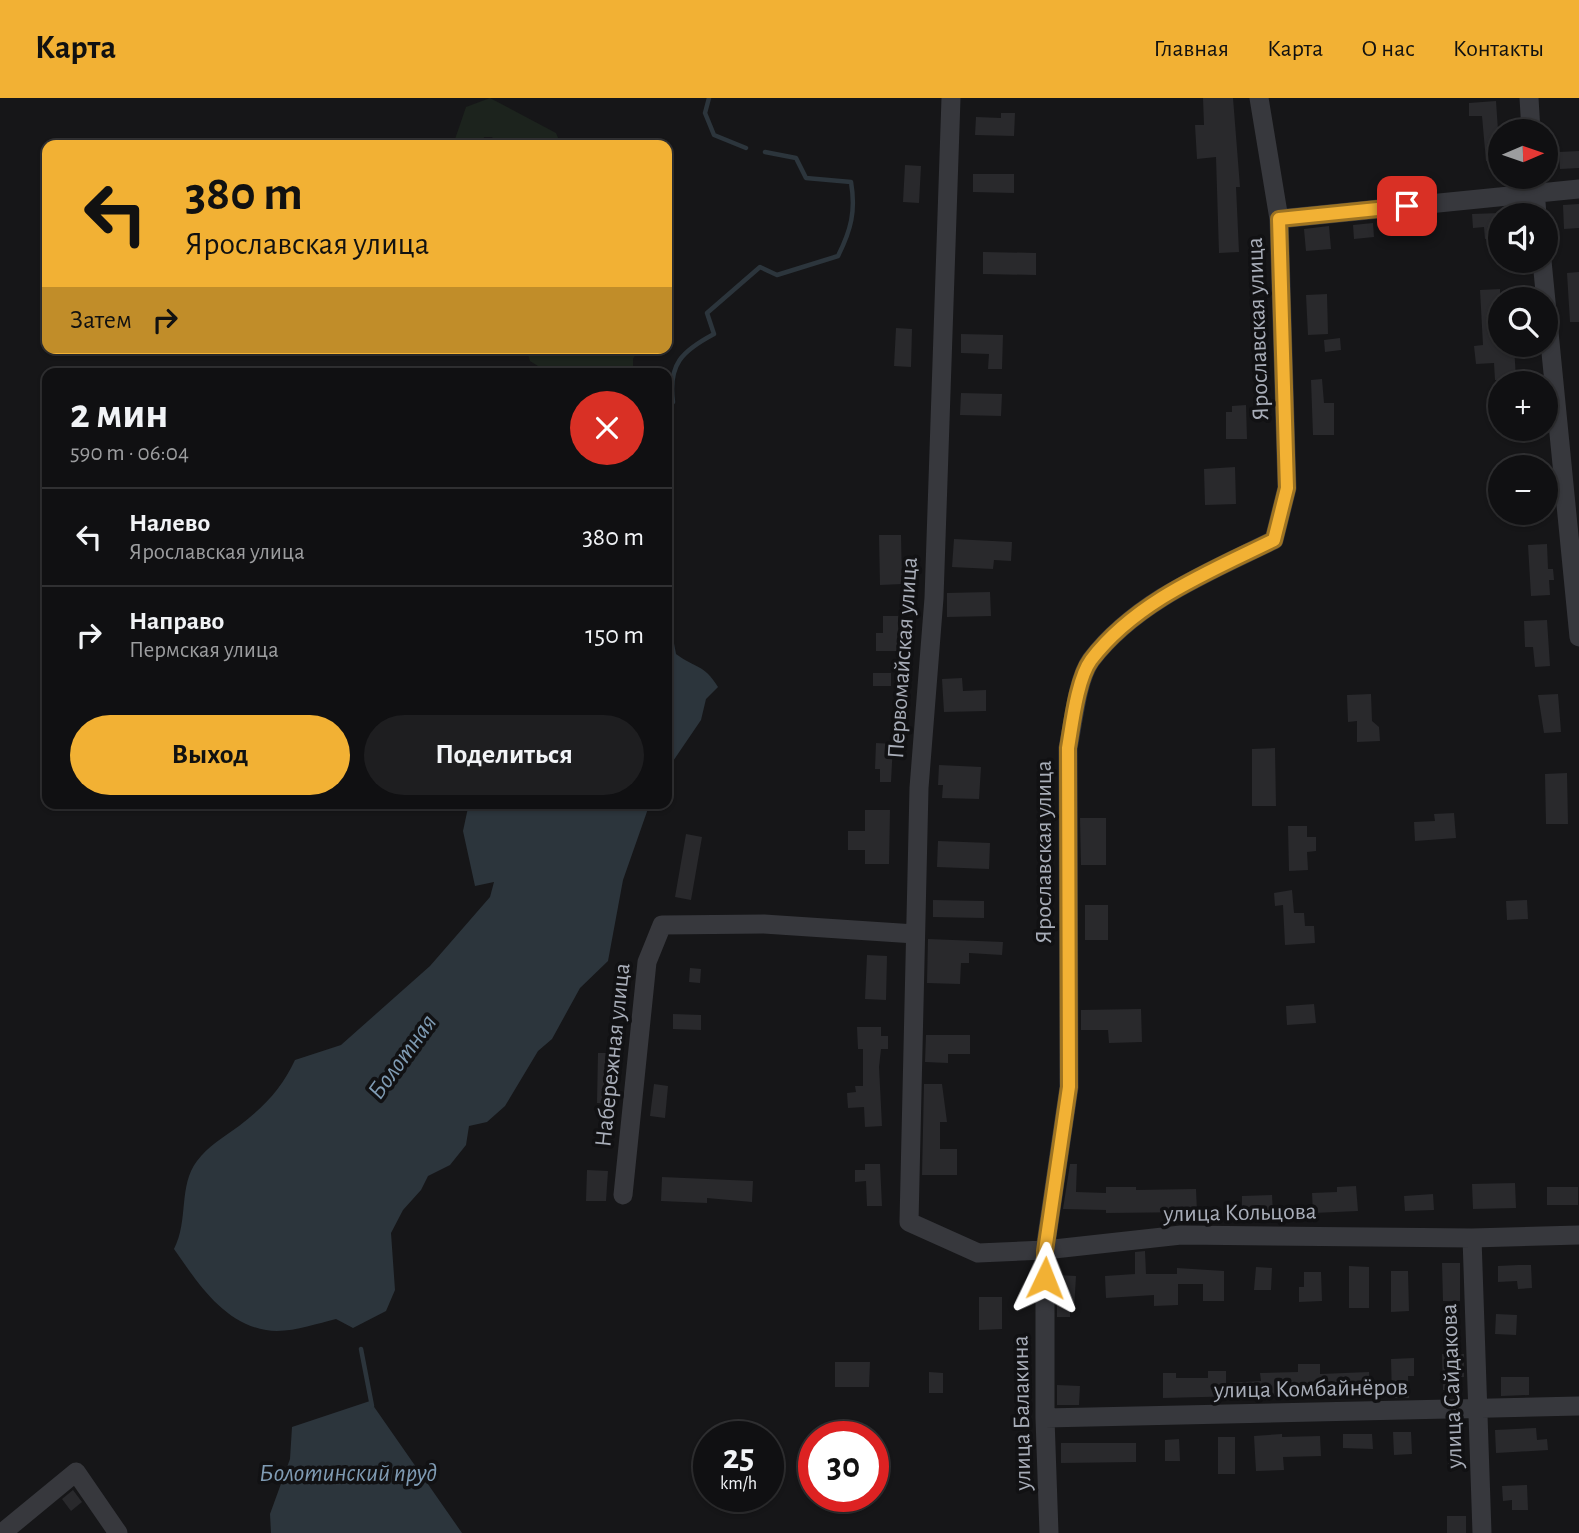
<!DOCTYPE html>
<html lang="ru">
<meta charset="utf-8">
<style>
body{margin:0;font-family:"Alegreya Sans",sans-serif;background:#1e1e20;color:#f1f3f6;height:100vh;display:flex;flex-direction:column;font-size:26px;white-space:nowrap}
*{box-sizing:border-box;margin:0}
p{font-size:23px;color:#9c9d9f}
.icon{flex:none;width:38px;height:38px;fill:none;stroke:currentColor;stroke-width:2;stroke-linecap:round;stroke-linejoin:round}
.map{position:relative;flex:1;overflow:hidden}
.side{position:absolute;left:42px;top:270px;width:630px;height:441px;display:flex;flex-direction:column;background:#101012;border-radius:14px;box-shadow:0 2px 5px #0004,0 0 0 2px #303032}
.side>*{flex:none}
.guide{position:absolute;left:42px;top:42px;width:630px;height:214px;border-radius:14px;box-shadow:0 2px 5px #0004,0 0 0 2px #303032;background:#f2b134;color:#111;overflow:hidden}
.needle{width:46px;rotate:88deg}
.controls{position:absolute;left:1488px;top:21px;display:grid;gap:14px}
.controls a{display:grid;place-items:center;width:70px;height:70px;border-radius:50%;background:#101012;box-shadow:0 2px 5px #0004,0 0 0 2px #303032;font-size:35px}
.speed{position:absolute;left:693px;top:1323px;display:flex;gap:14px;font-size:35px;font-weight:700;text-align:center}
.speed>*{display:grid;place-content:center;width:91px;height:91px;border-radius:50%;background:#101012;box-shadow:0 2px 5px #0004,0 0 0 2px #303032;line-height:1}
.speed small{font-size:18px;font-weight:400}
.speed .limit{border:10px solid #d22;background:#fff;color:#111}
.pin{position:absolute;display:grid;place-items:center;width:60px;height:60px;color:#fff;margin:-30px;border-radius:14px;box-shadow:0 4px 10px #0006}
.me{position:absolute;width:77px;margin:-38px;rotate:2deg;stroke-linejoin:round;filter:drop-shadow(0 0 5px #0008)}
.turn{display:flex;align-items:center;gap:24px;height:147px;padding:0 28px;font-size:32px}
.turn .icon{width:91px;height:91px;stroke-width:2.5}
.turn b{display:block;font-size:49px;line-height:60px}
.then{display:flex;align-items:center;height:66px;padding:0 28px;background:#0003;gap:14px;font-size:26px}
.round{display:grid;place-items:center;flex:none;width:74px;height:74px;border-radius:37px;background:#1e1e20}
.headline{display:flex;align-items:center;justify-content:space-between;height:119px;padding:0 28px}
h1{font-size:42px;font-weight:600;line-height:52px}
.button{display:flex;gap:14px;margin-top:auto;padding:14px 28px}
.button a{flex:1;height:80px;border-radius:42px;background:#f2b134;color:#111;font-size:28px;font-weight:600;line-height:80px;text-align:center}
.button a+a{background:#1e1e20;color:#f1f3f6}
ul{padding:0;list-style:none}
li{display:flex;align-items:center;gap:21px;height:98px;padding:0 28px;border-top:2px solid #303032}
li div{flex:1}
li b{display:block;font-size:26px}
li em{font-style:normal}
header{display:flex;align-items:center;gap:42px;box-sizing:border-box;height:98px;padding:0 35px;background:#f2b134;color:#111}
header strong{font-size:33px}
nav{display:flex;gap:38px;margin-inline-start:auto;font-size:24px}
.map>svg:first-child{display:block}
.green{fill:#1c231d}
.water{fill:#2c353c}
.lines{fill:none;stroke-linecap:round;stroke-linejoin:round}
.stream{stroke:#2c353c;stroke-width:4.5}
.building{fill:#29292c}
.minor{stroke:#37383d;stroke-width:19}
.route-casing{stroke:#9d7322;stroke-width:18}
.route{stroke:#f2b134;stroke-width:12}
.labels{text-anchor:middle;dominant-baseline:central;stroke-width:7;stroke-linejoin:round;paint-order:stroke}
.street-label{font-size:24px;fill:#a8adb8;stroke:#111113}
.water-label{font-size:26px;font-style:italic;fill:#7f9bb3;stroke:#111113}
</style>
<header>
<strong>Карта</strong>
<nav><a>Главная</a><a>Карта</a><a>О нас</a><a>Контакты</a></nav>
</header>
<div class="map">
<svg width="1579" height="1435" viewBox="0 0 1579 1435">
<rect width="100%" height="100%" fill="#161618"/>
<path class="green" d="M490 0 556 35 561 47H497L492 39H484L483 47H453L466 9Z
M526 250H639L633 261V275H549L530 263Z"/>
<path class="water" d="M667 536 673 540 676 556C696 571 703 565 718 589L706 601 701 622 667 672Z
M469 705H650L623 782 608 863 580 890 552 941 538 953 505 1008 487 1024 469 1028 466 1047 450 1067 428 1078 421 1092 403 1112 391 1135 395 1192 386 1213 353 1230 336 1221C315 1226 288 1236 266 1232 223 1225 197 1184 174 1151 189 1122 178 1088 197 1063 208 1048 224 1039 239 1028 264 1009 282 990 295 962L341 947 430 868 490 799 494 784 475 788 463 733Z
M370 1303 462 1435H271L270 1416 290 1361 292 1329Z"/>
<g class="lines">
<path class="stream" d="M709 0 705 15 714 37 746 50
M667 311 673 304C668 266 682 253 714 236L707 215 760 169 777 177 838 158C851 132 856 113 851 84L806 80 796 60 765 54
M361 1251 372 1308"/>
</g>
<path class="building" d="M1203 0H1233L1240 89H1236L1239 154 1219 155 1216 59 1197 61 1195 27H1204Z
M1496 3 1500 62 1486 63 1482 18H1469V5Z
M1001 15H1015L1014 38 975 37 976 19 1001 20Z
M1579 53V70L1560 71 1559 54Z
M905 67 921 68 919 105 903 104Z
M973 76H1014V95L973 94Z
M1579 106V130L1564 131 1563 107Z
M1500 115V140L1485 141 1484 129 1473 130 1472 116Z
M1373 125 1374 139 1354 141 1353 127Z
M1329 128 1331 151 1306 153 1304 131Z
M983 154 1036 155V177L983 176Z
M1579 174V224H1570L1567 175Z
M1500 191V247H1514L1516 281 1495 282 1494 265 1476 266 1474 248 1483 247 1480 192Z
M1327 196 1328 236 1308 237 1306 197Z
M896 230 912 231 911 269 894 268Z
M961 236 1003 237 1002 271H988L989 256 961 255Z
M1340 240 1341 252 1325 254 1324 242Z
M1322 281 1324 305H1334V337H1313L1311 282Z
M961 295 1002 296 1001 318 960 317Z
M1246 307 1247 341H1226V314H1232V308Z
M1235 369 1236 406 1205 407 1204 371Z
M879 437H901L902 486 880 487Z
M954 441 1012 444 1011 463 994 462 993 471 952 469Z
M1547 446 1548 471H1553L1554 482H1549L1550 497 1531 498 1528 447Z
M990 494 991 518 947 519V495Z
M883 518H898V553H876V535H883Z
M1547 522 1550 568 1535 569 1533 549H1525L1524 523Z
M873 575H891V588H873Z
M962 580 963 593 986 592V613L944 614 942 581Z
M1371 596 1372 623 1379 629 1380 643 1357 644V623L1348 624 1347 597Z
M1558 596 1561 634 1544 635 1538 597Z
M876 645 893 646 891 684H880V671H875Z
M1275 650 1276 708H1252V651Z
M939 667 981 669 979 701 942 700 943 687H938Z
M1567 675 1568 726H1546L1545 676Z
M865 712H890L889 766H865V752H848V733H865Z
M1454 715 1456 740 1415 743 1414 724 1435 723 1434 716Z
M1080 720H1106V767H1081Z
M1288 728H1307V739H1316V753L1307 754 1308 772 1289 773Z
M686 736 702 739 691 802 675 799Z
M938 743 990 745 989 771 937 769Z
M1292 792 1294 815H1304L1305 828H1314L1315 845 1285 847 1283 807 1275 808 1274 795Z
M933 802 984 803V820L933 819Z
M1527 802 1528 821 1507 822 1506 803Z
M1085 807H1108V842H1085Z
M928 841 1003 844 1002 857 969 855V865H961L960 886 927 885Z
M867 857 887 858 886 902 865 901Z
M690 870 701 871 700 885 689 884Z
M1314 906 1316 925 1287 927 1286 908Z
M1141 911 1142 944 1109 945 1108 932H1081V912Z
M673 916 701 917V932L673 931Z
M857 929H881V938H888V951H881L879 969 882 1028 865 1029 864 1009 848 1010 847 995 856 994 855 988H863V951H858Z
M926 937H970V956H948V965L925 964Z
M598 955H616L614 1006 597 1005Z
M654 986 668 988 665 1020 650 1018Z
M924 986H942L947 1024H940V1051H957V1077H922Z
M865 1066H880L882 1108H867L866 1083 855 1084V1072H865Z
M1070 1066H1077L1076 1094 1106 1095V1089H1136V1092L1196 1091 1197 1114 1106 1115V1112L1063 1111Z
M587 1072 608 1073 606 1103H586Z
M662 1079 753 1083 752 1104 707 1100V1105L661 1103Z
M1515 1085 1516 1110 1473 1111 1472 1086Z
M1356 1088 1358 1113 1313 1115 1312 1095 1337 1094V1089Z
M1547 1089H1578V1107H1547Z
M1433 1096 1434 1112 1405 1113 1404 1098Z
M1272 1097 1273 1116 1242 1118V1098Z
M1145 1153 1146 1176H1177V1170L1224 1173V1203H1203V1186H1178V1207L1154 1208V1197L1106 1200 1105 1178 1135 1176V1154Z
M1442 1165H1460V1203H1443Z
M1518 1167H1531L1532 1190 1518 1191 1517 1183 1498 1184V1168Z
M1349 1168 1369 1169V1210H1349Z
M1256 1169 1272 1170 1271 1192H1254Z
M1391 1173H1408L1409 1213 1391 1214Z
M1304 1174H1321L1322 1203 1299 1204V1189H1304Z
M1057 1177 1076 1178 1074 1211H1070V1219H1057Z
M979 1199H1002V1231L979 1232Z
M1496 1216 1517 1217 1516 1237 1495 1236Z
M1442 1256H1464V1279H1460L1461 1292H1443Z
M1414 1260V1278H1408L1409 1300H1392L1391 1261Z
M835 1264H870L869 1289H835Z
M1298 1266H1320V1276L1369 1274 1370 1295 1163 1300V1275H1176V1280H1208V1273H1226V1285L1261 1283 1260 1275 1298 1274Z
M929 1274 943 1275V1295H929Z
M1501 1279H1529V1297L1501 1298Z
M1057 1287 1080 1288 1079 1307H1057Z
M1536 1330 1537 1342 1547 1341 1548 1352 1496 1355 1495 1332Z
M1393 1334H1411L1412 1356 1394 1357Z
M1461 1335 1462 1366H1448L1447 1336Z
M1282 1336V1339L1320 1338 1321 1358 1283 1359 1284 1372 1256 1373 1254 1338Z
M1343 1336H1372L1373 1351 1343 1350Z
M1218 1339H1235V1376H1218Z
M1179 1341 1180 1363H1165V1342Z
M1061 1345H1136V1364L1061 1365Z
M1527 1387 1528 1412H1512V1402L1503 1403 1502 1388Z
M73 1392 82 1404 71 1413 62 1401Z
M1447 1418H1466V1435H1447Z"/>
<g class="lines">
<path class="minor" d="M951 0 934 500 919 690 909 1124 978 1155 1045 1152 1181 1137 1472 1140 1579 1137
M1529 0 1531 33
M1534 79 1537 117
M1279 121 1579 91
M1542 163 1579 539
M623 1097 647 864 662 827 764 826 915 836
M1472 1140 1482 1435
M1045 1320 1579 1308
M2 1435 76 1374 118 1435
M1049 1435 1045 1320V1152L1069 989 1068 650C1073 627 1077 581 1091 562 1136 503 1209 474 1274 442L1287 390 1279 121 1259 0"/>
</g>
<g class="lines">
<defs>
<path id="route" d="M1045 1180V1153L1069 989 1068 650C1072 627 1077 581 1091 562 1136 503 1209 474 1274 442L1287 390 1279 121 1407 108"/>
</defs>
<use href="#route" class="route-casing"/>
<use href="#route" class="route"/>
</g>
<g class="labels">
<g class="street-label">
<text transform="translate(1258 231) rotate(-92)">Ярославская улица</text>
<text transform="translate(903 560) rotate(-86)">Первомайская улица</text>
<text transform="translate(1044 754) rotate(-90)">Ярославская улица</text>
<text transform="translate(613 957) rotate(-84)">Набережная улица</text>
<text transform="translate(1240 1115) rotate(-1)">улица Кольцова</text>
<text transform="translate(1452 1288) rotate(-92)">улица Сайдакова</text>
<text transform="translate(1311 1291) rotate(-1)">улица Комбайнёров</text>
<text transform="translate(1022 1315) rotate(-91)">улица Балакина</text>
</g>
<g class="water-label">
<text transform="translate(402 959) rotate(-54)">Болотная</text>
<text x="348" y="1375">Болотинский пруд</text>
</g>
</g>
</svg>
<div class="controls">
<a><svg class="needle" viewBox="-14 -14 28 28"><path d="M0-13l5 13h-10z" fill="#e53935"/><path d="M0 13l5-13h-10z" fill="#9c9d9f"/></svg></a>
<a><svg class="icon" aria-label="sound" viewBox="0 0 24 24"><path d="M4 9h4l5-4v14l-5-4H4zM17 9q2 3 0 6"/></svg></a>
<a><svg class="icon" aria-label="search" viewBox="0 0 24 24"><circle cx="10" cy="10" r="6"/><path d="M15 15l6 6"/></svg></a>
<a>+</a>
<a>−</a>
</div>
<div class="speed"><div>25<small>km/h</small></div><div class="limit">30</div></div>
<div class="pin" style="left:1407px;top:108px;background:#d93025"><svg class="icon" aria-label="arrive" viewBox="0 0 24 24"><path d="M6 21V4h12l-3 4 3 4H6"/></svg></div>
<svg class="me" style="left:1045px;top:1180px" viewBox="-20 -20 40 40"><path d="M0-17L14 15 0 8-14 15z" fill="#f2b134" stroke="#fff" stroke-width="4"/></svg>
<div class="guide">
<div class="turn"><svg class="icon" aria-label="left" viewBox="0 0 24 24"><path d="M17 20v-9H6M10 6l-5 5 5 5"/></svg><div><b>380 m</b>Ярославская улица</div></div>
<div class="then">Затем<svg class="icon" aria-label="right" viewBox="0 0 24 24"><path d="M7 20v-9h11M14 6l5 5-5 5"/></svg></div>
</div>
<section class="side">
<div class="headline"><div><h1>2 мин</h1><p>590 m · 06:04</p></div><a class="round" style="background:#d93025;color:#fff"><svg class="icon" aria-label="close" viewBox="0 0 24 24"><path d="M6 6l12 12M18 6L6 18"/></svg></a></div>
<ul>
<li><svg class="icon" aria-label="left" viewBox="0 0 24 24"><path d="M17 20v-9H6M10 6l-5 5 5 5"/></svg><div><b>Налево</b><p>Ярославская улица</p></div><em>380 m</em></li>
<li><svg class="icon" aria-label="right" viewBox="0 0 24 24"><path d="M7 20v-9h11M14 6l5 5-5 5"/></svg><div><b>Направо</b><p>Пермская улица</p></div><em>150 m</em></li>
</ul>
<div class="button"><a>Выход</a><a>Поделиться</a></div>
</section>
</div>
